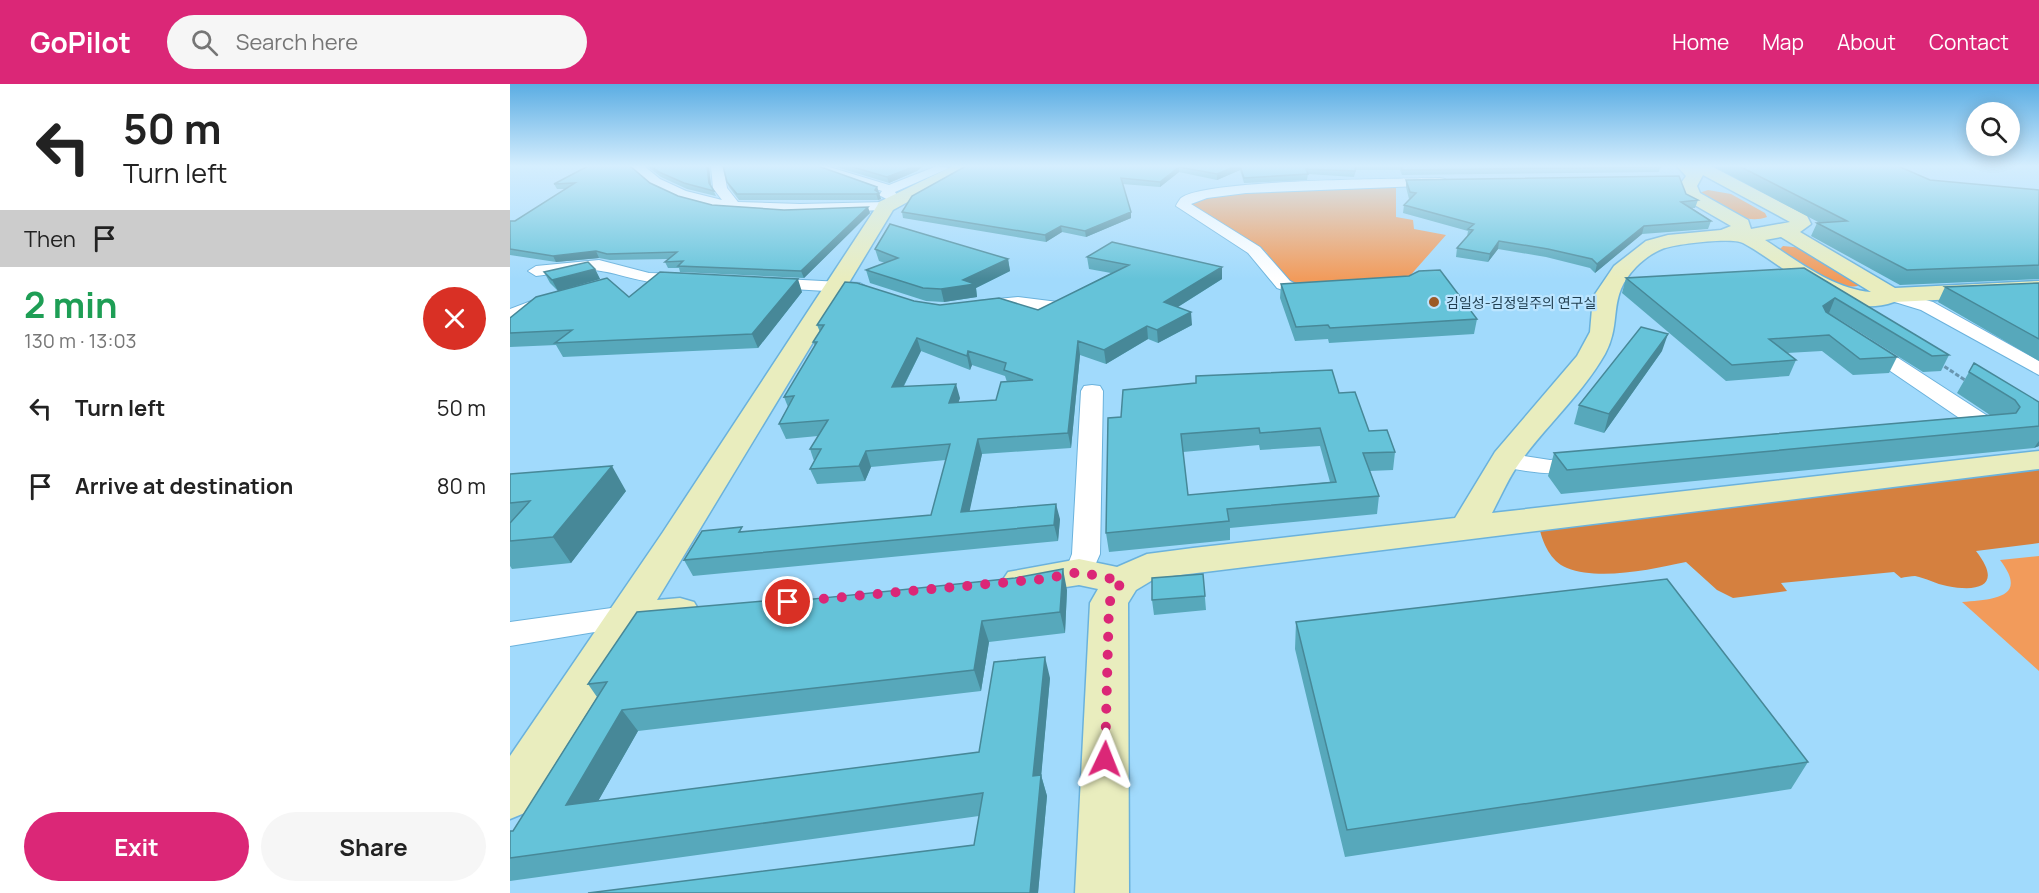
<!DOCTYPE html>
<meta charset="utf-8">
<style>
body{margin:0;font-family:Manrope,"Noto Sans KR",sans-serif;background:#f6f6f6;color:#222;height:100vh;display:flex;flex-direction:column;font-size:22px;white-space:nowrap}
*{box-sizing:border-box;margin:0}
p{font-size:20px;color:#767676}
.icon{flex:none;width:33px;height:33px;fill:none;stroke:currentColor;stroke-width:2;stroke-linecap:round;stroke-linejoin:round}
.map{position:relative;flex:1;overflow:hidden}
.side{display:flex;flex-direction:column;background:#fff;width:510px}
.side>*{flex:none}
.guide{background:#fff;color:#222;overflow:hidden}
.tools{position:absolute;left:1456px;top:18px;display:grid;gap:12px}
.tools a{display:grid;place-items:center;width:54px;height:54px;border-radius:50%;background:#fff;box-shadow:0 3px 15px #0003;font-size:30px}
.pin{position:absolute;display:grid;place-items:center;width:51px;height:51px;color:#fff;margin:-26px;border:3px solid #fff;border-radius:50%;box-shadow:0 2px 6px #0007}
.me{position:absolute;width:66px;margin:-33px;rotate:2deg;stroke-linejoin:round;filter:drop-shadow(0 0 4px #0008)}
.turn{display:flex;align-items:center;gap:21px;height:126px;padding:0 24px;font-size:27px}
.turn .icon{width:78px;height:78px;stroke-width:2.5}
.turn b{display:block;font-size:42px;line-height:51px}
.then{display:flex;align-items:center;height:57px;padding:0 24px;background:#0003;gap:12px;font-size:22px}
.round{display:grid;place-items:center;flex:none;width:63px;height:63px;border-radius:32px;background:#f6f6f6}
.headline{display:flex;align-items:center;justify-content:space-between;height:102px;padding:0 24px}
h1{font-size:36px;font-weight:700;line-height:45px;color:#1e9e55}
.action{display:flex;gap:12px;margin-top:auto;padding:12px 24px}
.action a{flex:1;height:69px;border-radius:36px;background:#db2777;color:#fff;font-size:24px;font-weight:700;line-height:69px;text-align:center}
.action a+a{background:#f6f6f6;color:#222}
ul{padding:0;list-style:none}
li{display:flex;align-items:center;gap:18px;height:78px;padding:0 24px}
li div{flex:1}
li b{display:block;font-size:22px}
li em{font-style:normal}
header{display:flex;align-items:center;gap:36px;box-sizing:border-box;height:84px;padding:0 30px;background:#db2777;color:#fff}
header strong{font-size:28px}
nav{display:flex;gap:33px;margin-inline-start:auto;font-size:21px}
.search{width:420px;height:54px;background:#f6f6f6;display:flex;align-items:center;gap:15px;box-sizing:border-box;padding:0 21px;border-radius:33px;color:#767676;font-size:22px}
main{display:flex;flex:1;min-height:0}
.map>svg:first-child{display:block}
.green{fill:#f29b5b}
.forest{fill:#d5803f}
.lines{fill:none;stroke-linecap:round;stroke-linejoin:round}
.street-casing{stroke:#6bb2dc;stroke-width:2}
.secondary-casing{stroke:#6bb2dc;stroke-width:3}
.path{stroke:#6896b0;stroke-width:3;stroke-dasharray:4.5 2;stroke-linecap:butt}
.street{fill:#fff;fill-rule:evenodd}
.secondary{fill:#e9edbe;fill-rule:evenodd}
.wall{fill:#57a8bb;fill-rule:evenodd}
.shaded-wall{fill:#478898}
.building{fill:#65c3d9;stroke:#478898;stroke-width:1.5;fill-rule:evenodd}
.route{stroke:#db2777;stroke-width:10;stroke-dasharray:0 18}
.poi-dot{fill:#9c5a27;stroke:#bbe5ff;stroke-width:2}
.labels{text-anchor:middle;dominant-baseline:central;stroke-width:4.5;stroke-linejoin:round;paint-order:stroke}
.far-poi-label{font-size:14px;fill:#213f51;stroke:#bbe5ff;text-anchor:start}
</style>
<header>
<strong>GoPilot</strong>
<div class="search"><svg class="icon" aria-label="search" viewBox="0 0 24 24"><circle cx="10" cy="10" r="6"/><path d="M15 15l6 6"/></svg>Search here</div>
<nav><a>Home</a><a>Map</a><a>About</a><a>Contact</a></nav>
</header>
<main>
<section class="side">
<div class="guide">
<div class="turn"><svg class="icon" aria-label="left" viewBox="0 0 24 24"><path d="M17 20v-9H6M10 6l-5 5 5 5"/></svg><div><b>50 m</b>Turn left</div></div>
<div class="then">Then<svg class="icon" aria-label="arrive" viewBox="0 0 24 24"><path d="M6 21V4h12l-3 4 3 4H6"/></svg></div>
</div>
<div class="headline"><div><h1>2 min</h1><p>130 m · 13:03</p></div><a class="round" style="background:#d93025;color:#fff"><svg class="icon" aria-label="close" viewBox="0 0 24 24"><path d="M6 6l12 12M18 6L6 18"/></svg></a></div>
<ul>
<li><svg class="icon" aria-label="left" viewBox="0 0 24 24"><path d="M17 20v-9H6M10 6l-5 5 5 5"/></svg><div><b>Turn left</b></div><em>50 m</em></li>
<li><svg class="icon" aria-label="arrive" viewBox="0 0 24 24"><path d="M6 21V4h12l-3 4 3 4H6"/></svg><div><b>Arrive at destination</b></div><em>80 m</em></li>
</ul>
<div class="action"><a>Exit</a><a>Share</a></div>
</section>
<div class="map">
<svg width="1529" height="809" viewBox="0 0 1529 809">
<rect width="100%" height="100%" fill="#a1dafc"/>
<path class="green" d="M886 100V133L903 136 904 145 936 151 898 194 788 203 773 194 756 168 679 122 681 118 699 112Z
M1198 106 1221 110 1255 129 1257 133C1232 142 1209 121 1189 109Z
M1273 162 1293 164 1351 201C1324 210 1290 179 1269 166Z
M1529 472V587L1452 518C1481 515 1520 515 1490 476Z"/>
<path class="forest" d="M1529 383V459L1466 467C1492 500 1472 509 1437 502 1426 500 1416 494 1405 492 1401 492 1395 493 1391 494L1384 488 1271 499 1277 507 1223 514 1207 506 1176 478C1143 485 1090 497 1057 484 1040 477 1033 459 1029 443Z"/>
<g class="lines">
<defs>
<path id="street" d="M120 82H134L150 95 176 107 212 116 203 104 201 82H213L217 104 228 118 290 120 376 118 383 122 376 126C303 128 172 145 120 82Z
M297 82H316L379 101 427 82 439 84 385 108 389 114 382 118 369 111 372 107Z
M930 94 935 95V101L736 109 697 114 681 120 750 163 780 197 790 202 808 203 811 207 808 211 790 212 767 204 738 169 666 122C666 121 670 115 671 114 694 95 889 95 930 94Z
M89 176 139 189 176 190 185 195C172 212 109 189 91 187 71 183 46 190 26 192L18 187 26 182Z
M255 194 350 199 359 204 350 209 249 203 246 199Z
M1381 206 1423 218 1529 277V291L1411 226 1375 215 1372 211Z
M37 211 43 212 46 216 43 220 0 239V225Z
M508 213 556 219 559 223C552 234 521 223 509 223 496 224 466 233 458 222L467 217Z
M1355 255 1362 257 1490 340 1494 345 1490 350 1470 353 1462 351 1458 346 1461 342 1348 265 1345 261 1348 257Z
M582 301 590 302 593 307 590 470 579 495 569 498 559 495 555 488 562 470 571 307 574 302Z
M995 369 1040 376 1075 373 1084 375 1087 380 1084 385C1052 393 1018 389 986 381L983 376 986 371Z
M116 522 127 525 131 533 127 541 0 562V538Z"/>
<path id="secondary" d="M443 82H463L383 126 147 516 170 514 184 518 190 528 184 538 129 546 17 728 0 735V672L153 448 367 122 369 118Z
M1167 82H1201L1297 132 1301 140 1290 148 1385 204 1529 197V211L1384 218C1328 238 1278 183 1233 159 1221 153 1165 160 1152 165 1142 169 1133 176 1126 183 1096 214 1113 237 1095 270 1072 310 1037 341 1010 378 999 393 991 412 982 429L1529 367V385L646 494 626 506 618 519 619 809H565L580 519 588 505 569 501 511 510 498 506 492 497 498 488 569 475 607 483 637 470 683 464 945 434 985 368 1067 272 1080 248 1083 213 1104 182 1136 157 1158 151 1211 146 1221 142 1176 116 1169 102 1176 92ZM1193 91 1280 138 1241 145 1238 136 1190 109 1187 102ZM1271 153 1361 208C1323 205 1286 176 1255 156Z"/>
</defs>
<use href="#street" class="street-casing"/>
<use href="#secondary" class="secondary-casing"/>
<path class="path" d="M1429 279 1458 298"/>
<use href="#street" class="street"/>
<use href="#secondary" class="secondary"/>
</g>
<path class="wall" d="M137 82H202H199L201 101 206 112 177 105 151 93Z
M323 82H413L407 87 379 99Z
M456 82H1149L1150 83 1149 88 892 91 890 86H846L844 93 798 90 797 96 734 99 730 86 707 96 669 88 650 103 612 100 621 134 576 153 552 148 536 158 393 134 392 128Z
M1203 82H1388L1420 96 1529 106V195L1390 201 1301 152 1307 139H1310Z
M896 96 1176 110 1188 116 1185 124H1182L1201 137 1198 145 1132 150 1085 189 1080 184 1036 173 988 165 978 178 946 173 947 164 957 153 958 147 893 129 894 121 899 115 896 103Z
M217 98 367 103 371 115 368 116H229L219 103Z
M140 99 168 112 202 121 274 126 360 129 294 194 170 188 169 184H158L155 178 159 175 100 176 89 174 46 178 0 171V137H5L55 105H47L44 100Z
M365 165 498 175 500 187 466 204 467 213 434 218 416 217 360 199 356 186 375 179 369 177Z
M577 173 712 195 668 223 682 241 648 259 638 255 596 280 570 271 561 364 472 370 459 427 550 435 548 457 183 492 174 476 234 448 421 431 436 376 361 383 355 397 307 400 300 385 304 377 300 365 308 352 276 355 269 340 278 323 274 313 305 262 303 258 310 248 307 241 404 217 430 221 528 226 601 189 579 185ZM411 267 460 286 462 281 495 292 497 298 486 316 448 319 450 314 394 302Z
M1294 184 1439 271 1431 287 1413 288 1319 229 1387 273 1379 289 1343 291 1312 267 1277 269 1286 276 1279 292 1216 297 1112 209 1116 194Z
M85 185 90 195 48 207 40 199 34 188Z
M1529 199V277L1428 218 1435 203Z
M771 200 967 235 964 250 819 259 818 255 785 257 770 214Z
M292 208 248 264 53 273 46 261 0 263V234L119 213Z
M1152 267 1094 349 1064 340 1069 321Z
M1459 288 1529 318V362L1524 364 1051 410 1038 392 1044 369 1480 331 1447 309Z
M829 309 859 347 885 368 883 386 859 387 869 412 867 430 720 444V456L599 468 596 449 598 334ZM749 361 750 366 810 362 820 398 678 411 673 368Z
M0 390 116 407 61 479 2 485 0 482Z
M693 490 696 526 644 531 642 516Z
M557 506 555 549 479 558 471 607 128 647 88 717 469 668 540 594 531 691 537 712 528 809H78L464 761 469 732 0 797V747H3L87 613 78 600 278 518Z
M786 538 1298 678 1281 705 835 773 785 565Z"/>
<path class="shaded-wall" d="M197 82H202H199L201 104 199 99Z
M406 82H413L407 87 379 99 377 93Z
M726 82H730V86L707 96V90Z
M669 83V88L650 103V98Z
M367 103 371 115 368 116 365 106Z
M358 123 360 129 294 194 291 187Z
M621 128V134L576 153 575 147Z
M551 142 552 148 536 158 535 151Z
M1134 142 1132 150 1085 189 1087 180Z
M989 157 988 165 978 178 980 170Z
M86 167 89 174 46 178 43 172Z
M498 175 500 187 466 204 467 213 434 218 431 205 453 196Z
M712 183V195L655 231 654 218Z
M85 185 90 195 48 207 42 196Z
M288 195 292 208 248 264 242 250Z
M1325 214 1319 229 1307 236 1313 222Z
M681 228 682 241 648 259 647 246Z
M637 242 638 255 596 280 594 266Z
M1158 250 1152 267 1094 349 1099 330Z
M407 254 411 267 386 317 382 303Z
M568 257 570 271 561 364 558 349Z
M458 267 462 281 460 286 457 272Z
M446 300 450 314 443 334 439 319Z
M468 355 472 370 456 444 451 428Z
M1529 357V362L1524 364Z
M356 367 361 383 355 397 349 382Z
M102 382 116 407 61 479 43 453Z
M546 420 550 435 548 457 544 441Z
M553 485 557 506 555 549 550 528Z
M472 537 479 558 471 607 464 586Z
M535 573 540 594 531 694V691L537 712 528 809H520L523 692Z
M112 626 128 647 74 742 56 721Z"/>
<path class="building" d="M78 82H120L140 99 168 112 202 121 274 126 358 123 291 187 168 182 173 177 155 178 167 168 97 170 86 167 43 172 0 165V137H5L65 99 44 100Z
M141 82H197L199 99 204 107 174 99 149 88Z
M213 82H308L367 103 365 106 369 109 366 110H227L217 98Z
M339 82H406L377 93Z
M456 82H726L707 90 669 83 650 98 611 94 621 128 575 147 551 142 535 151 392 128 402 112Z
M730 82H846L845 87 796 85 798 90 734 94Z
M891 82H1149L1150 83 892 86Z
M1229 82H1388L1420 96 1529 106V181L1397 186 1307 139 1337 137Z
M1169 92 1176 110 1188 116 1171 118 1201 137 1134 142 1087 180 1082 175 1038 165 989 157 980 170 947 164 963 146 958 145 964 140 894 121 906 109 900 108 896 96Z
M380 140 498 175 453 196 465 200 431 205 413 204 356 186 388 174 365 165Z
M602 158 712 183 654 218 681 228 647 246 637 242 594 266 568 257 558 349 468 355 451 428 546 420 544 441 174 476 192 447 232 443 229 448 421 431 440 360 356 367 349 382 300 385 311 365H300L318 336 269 340 284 312 274 313 307 258H303L314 241H307L335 198 347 199 404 217 430 221 489 214 528 226 619 181 577 173ZM407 254 457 272 458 267 496 279 494 286 523 296 491 298 486 316 439 319 446 300 382 303Z
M78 178 85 185 42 196 34 188Z
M1294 184 1439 271 1422 272 1325 214 1313 222 1316 228 1387 273 1350 275 1319 251 1259 255 1286 276 1222 281 1116 194Z
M930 186 967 235 820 244 818 241 786 243 771 200 899 192 909 187Z
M150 188 288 195 242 250 45 259 62 246 0 249V234L26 213 97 194 119 213Z
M1529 199V255L1435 203Z
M1131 243 1158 250 1099 330 1069 321Z
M1464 279 1529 318V342L1057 386 1044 369 1506 329 1510 323 1505 316 1459 288Z
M822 286 829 309 845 308 859 347 877 346 885 368 853 369 869 412 717 425 719 437 596 449 598 334 611 333 613 306 686 299V292ZM749 344 750 349 810 344 826 398 678 411 671 350Z
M102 382 43 453 0 457V439L20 417 0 419V390Z
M553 485 550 528 472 537 464 586 112 626 56 721 469 668 484 578 535 573 523 692 531 691 520 809H78L464 761 473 709 0 774V747H3L97 598 78 600 127 528 276 515 275 518 505 494Z
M693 490 695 512 642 516V494Z
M1157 495 1298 678 837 746 786 538Z"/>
<linearGradient id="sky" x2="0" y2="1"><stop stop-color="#5bade3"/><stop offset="0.42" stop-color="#d5eefe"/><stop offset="1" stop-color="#d5eefe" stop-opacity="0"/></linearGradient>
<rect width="1529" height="195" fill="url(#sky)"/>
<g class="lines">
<path class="route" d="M278 518 534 495 569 488 612 497 599 519 595 675"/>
</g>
<circle class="poi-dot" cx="924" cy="218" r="6"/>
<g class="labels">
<g class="far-poi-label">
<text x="936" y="218">김일성-김정일주의 연구실</text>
</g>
</g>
</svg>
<div class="tools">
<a><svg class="icon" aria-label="search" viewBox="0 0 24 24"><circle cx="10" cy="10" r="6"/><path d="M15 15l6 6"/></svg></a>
</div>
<div class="pin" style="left:278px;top:518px;background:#d93025"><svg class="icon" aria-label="arrive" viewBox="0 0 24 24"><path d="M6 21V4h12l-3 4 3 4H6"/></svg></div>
<svg class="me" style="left:595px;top:675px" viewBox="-20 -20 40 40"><path d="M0-17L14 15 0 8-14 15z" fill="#db2777" stroke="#fff" stroke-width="4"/></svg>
</div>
</main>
